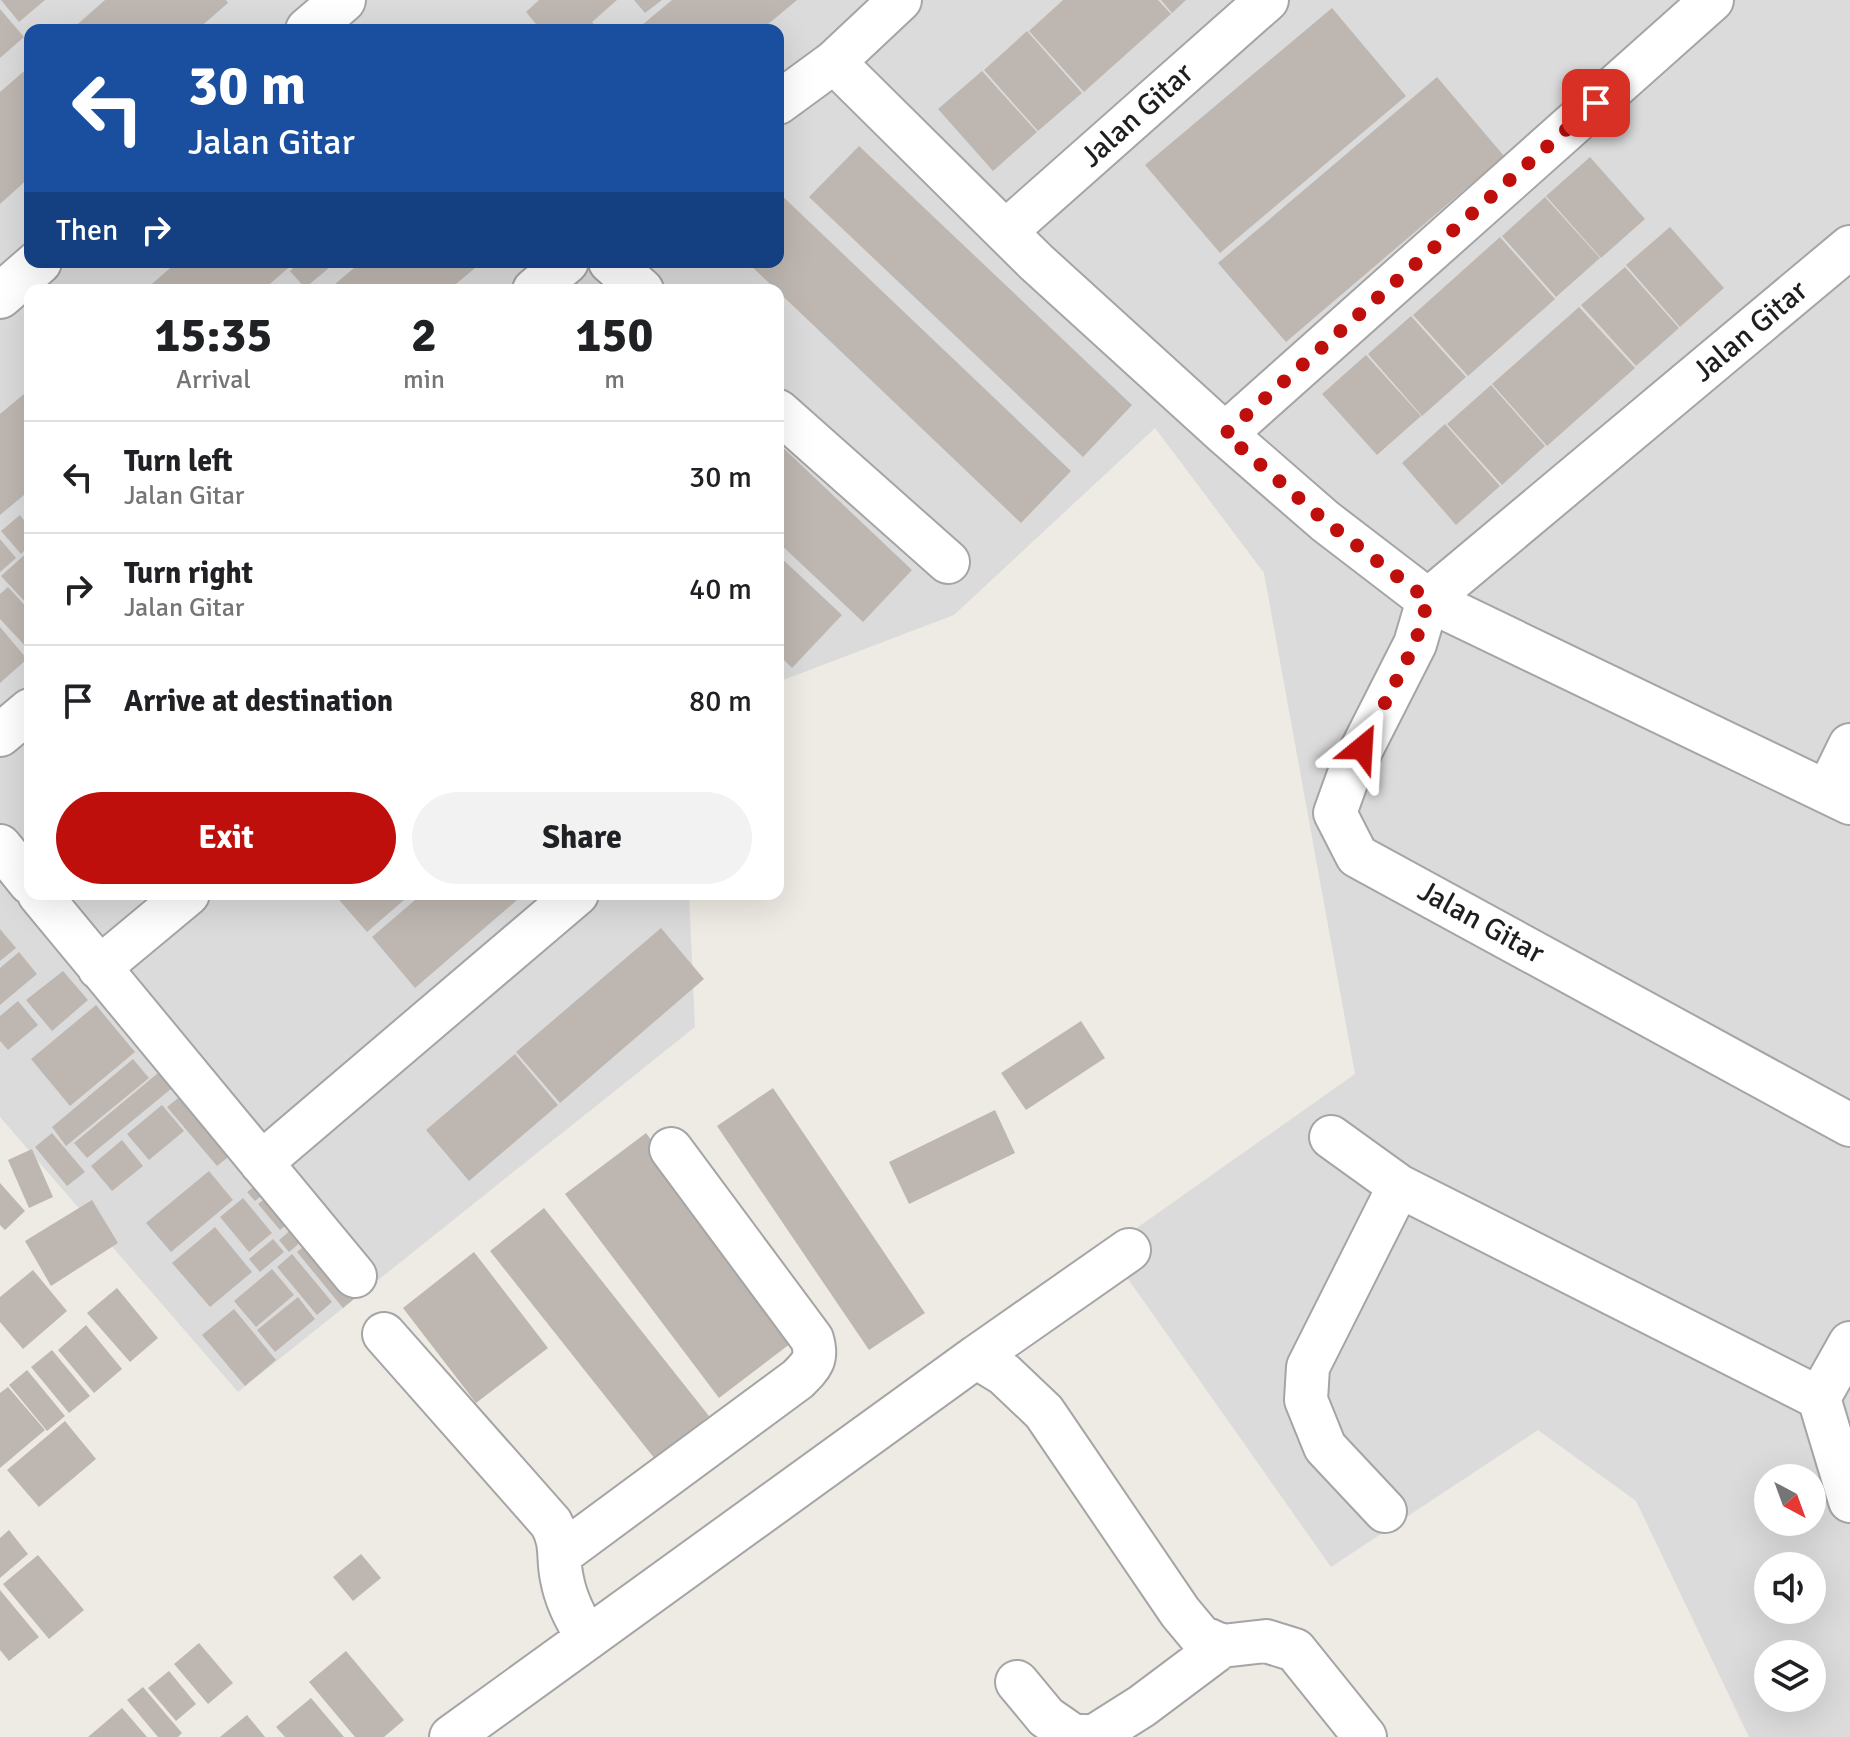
<!DOCTYPE html>
<style>
body{margin:0;font-family:Signika,sans-serif;background:#f2f2f2;color:#202124;height:100vh;display:flex;flex-direction:column;font-size:30px;white-space:nowrap}
*{box-sizing:border-box;margin:0}
p{font-size:26px;color:#757577}
.icon{flex:none;width:44px;height:44px;fill:none;stroke:currentColor;stroke-width:2;stroke-linecap:round;stroke-linejoin:round}
.map{position:relative;flex:1;overflow:hidden}
.panel{position:absolute;left:24px;top:284px;width:760px;height:616px;display:flex;flex-direction:column;background:#fff;border-radius:16px;box-shadow:0 8px 32px #0002}
.panel>*{flex:none}
.guide{position:absolute;left:24px;top:24px;width:760px;height:244px;border-radius:16px;box-shadow:0 8px 32px #0002;background:#1a4fa0;color:#fff;overflow:hidden}
.needle{width:52px;rotate:139deg}
.controls{position:absolute;left:1754px;top:1464px;display:grid;gap:16px}
.controls a{display:grid;place-items:center;width:72px;height:72px;border-radius:50%;background:#fff;box-shadow:0 8px 32px #0002;font-size:40px}
.pin{position:absolute;display:grid;place-items:center;width:68px;height:68px;color:#fff;margin:-34px;border-radius:16px;box-shadow:0 4px 12px #0006}
.me{position:absolute;width:88px;margin:-44px;rotate:27deg;stroke-linejoin:round;filter:drop-shadow(0 0 6px #0008)}
.turn{display:flex;align-items:center;gap:28px;height:168px;padding:0 32px;font-size:36px}
.turn .icon{width:104px;height:104px;stroke-width:2.5}
.turn b{display:block;font-size:56px;line-height:68px}
.then{display:flex;align-items:center;height:76px;padding:0 32px;background:#0003;gap:16px;font-size:30px}
.eta{display:flex;justify-content:space-evenly;align-items:center;height:136px;text-align:center}
.eta b{font-size:48px;font-weight:700;line-height:56px}
.primary-button{display:flex;gap:16px;margin-top:auto;padding:16px 32px}
.primary-button a{flex:1;height:92px;border-radius:48px;background:#be0f0d;color:#fff;font-size:32px;font-weight:700;line-height:92px;text-align:center}
.primary-button a+a{background:#f2f2f2;color:#202124}
ul{padding:0;list-style:none}
li{display:flex;align-items:center;gap:24px;height:112px;padding:0 32px;border-top:2px solid #e0e0e0}
li div{flex:1}
li b{display:block;font-size:30px}
li em{font-style:normal}
.map>svg:first-child{display:block}
.residential{fill:#dcdbdb;fill-rule:evenodd}
.building{fill:#beb7b1}
.lines{fill:none;stroke-linecap:round;stroke-linejoin:round}
.minor-casing{stroke:#a5a5a5;stroke-width:46}
.tertiary-casing{stroke:#a5a5a5;stroke-width:48}
.minor{stroke:#fff;stroke-width:42}
.tertiary{stroke:#fff;stroke-width:44}
.route{stroke:#be0f0d;stroke-width:14;stroke-dasharray:0 25.2}
.labels{text-anchor:middle;dominant-baseline:central;stroke-width:6;stroke-linejoin:round;paint-order:stroke}
.street-label{font-size:30px;fill:#1e1e1e;stroke:#fff}
</style>
<div class="map">
<svg width="1850" height="1737" viewBox="0 0 1850 1737">
<rect width="100%" height="100%" fill="#eeebe4"/>
<path class="residential" d="M0 0H1850V1737H1749L1636 1501 1538 1430 1331 1567 1107 1249 1355 1074 1264 573 1155 428 954 615 778 682V290H30V894H689L695 1027 238 1392 0 1117ZM30 30H778V262H30ZM1768 1478H1812V1522H1768ZM1768 1566H1812V1610H1768ZM1768 1654H1812V1698H1768Z"/>
<path class="building" d="M1 0H45L19 22Z
M105 0H226L228 3 197 30H71Z
M539 0H617L592 22 599 30H541L526 12Z
M634 0H662L645 13Z
M672 0H797L761 30H636Z
M1063 0H1158L1171 14 1084 92 1029 31Z
M1161 0H1186L1172 13Z
M1332 8 1406 96 1220 253 1145 165Z
M0 9 24 37 0 58Z
M1027 31 1082 93 1038 131 984 70Z
M30 66V177L0 204V92Z
M982 71 1037 132 993 171 938 109Z
M1437 77 1504 156 1286 342 1218 263Z
M859 146 1132 405 1083 457 809 197Z
M1590 157 1645 219 1601 258 1546 196Z
M778 192 1071 471 1021 523 747 262H778Z
M1545 197 1600 258 1556 297 1502 236Z
M1670 227 1724 288 1680 327 1626 265Z
M1500 237 1555 299 1468 376 1413 315Z
M177 262H295L263 290H145Z
M300 262H336L305 288 290 271Z
M361 262H482L449 290H328Z
M1625 267 1679 328 1636 366 1581 305Z
M1579 307 1635 368 1547 446 1492 384Z
M1411 316 1466 377 1422 416 1368 354Z
M1366 355 1421 416 1377 455 1322 394Z
M1491 385 1545 446 1502 485 1447 424Z
M30 389V490L0 515V414Z
M1445 424 1500 486 1456 525 1402 463Z
M778 443 912 570 863 622 778 542Z
M20 515 30 528V545L21 554 1 531Z
M0 539 16 558 0 572Z
M30 550V607L1 576Z
M778 555 842 615 792 668 778 654Z
M8 587 30 611V651L0 619V594Z
M0 627 27 659 0 683Z
M334 894H411L367 932Z
M422 894H524L415 988 372 937Z
M661 928 704 979 560 1103 516 1052Z
M0 929 16 948 0 961Z
M19 952 37 974 0 1005V968Z
M63 971 88 1000 52 1031 26 1000Z
M18 1001 38 1025 8 1050 0 1041V1016Z
M96 1005 135 1052 70 1106 31 1059Z
M1081 1021 1105 1058 1026 1110 1001 1073Z
M515 1054 558 1105 469 1181 426 1130Z
M133 1059 149 1078 66 1146 52 1127Z
M164 1068 177 1084 87 1158 74 1143Z
M773 1088 925 1313 869 1350 717 1126Z
M187 1091 237 1150 217 1166 167 1107Z
M162 1105 184 1131 149 1160 127 1134Z
M995 1110 1015 1153 909 1204 889 1162Z
M52 1133 85 1172 67 1186 35 1147Z
M646 1133 799 1337 719 1398 565 1194Z
M122 1140 143 1166 112 1191 91 1166Z
M32 1149 53 1197 29 1208 8 1160Z
M209 1171 233 1200 171 1252 146 1223Z
M264 1179 271 1188 255 1201 247 1192Z
M0 1183 25 1211 5 1230 0 1225Z
M276 1190 297 1216 280 1230 258 1204Z
M243 1198 272 1233 249 1252 220 1217Z
M92 1200 118 1243 51 1286 25 1241Z
M544 1208 709 1416 655 1459 490 1251Z
M299 1223 309 1235 289 1252 279 1240Z
M215 1227 252 1272 210 1307 172 1263Z
M314 1238 360 1294 343 1308 297 1252Z
M273 1239 284 1252 260 1272 249 1259Z
M474 1252 548 1348 476 1403 403 1308Z
M292 1254 332 1302 317 1315 277 1267Z
M272 1269 294 1295 256 1327 234 1301Z
M33 1270 67 1311 23 1349 0 1322V1297Z
M117 1288 158 1338 130 1362 87 1313Z
M298 1297 315 1319 275 1352 257 1330Z
M234 1309 276 1360 245 1386 202 1335Z
M86 1325 122 1369 94 1393 58 1350Z
M52 1350 90 1396 69 1413 31 1367Z
M27 1370 65 1416 47 1431 9 1385Z
M8 1387 45 1430 0 1468V1393Z
M65 1421 96 1459 39 1507 7 1470Z
M9 1530 28 1554 0 1578V1538Z
M361 1554 381 1578 353 1601 333 1577Z
M38 1555 84 1610 49 1639 3 1584Z
M0 1590 39 1637 9 1661 0 1650Z
M199 1643 233 1683 208 1704 174 1664Z
M346 1651 404 1720 384 1737H355L309 1682Z
M169 1671 196 1704 176 1721 148 1688Z
M143 1687 182 1733 178 1737H158L127 1700Z
M311 1698 344 1737H285L276 1727Z
M122 1708 147 1737H88Z
M247 1715 265 1737H220Z"/>
<g class="lines">
<defs>
<path id="minor" d="M834 62 1036 262 1225 434 1325 521 1428 600 1850 803
M778 103 834 62 900 0
M1006 231 1267 0
M1850 247 1428 600 1415 644 1349 774 1335 813 1357 856 1850 1125
M610 262 642 290
M534 290 567 262
M778 411 948 562
M1225 434 1712 0
M0 735 30 710
M1827 792 1850 745
M0 846 30 883
M39 894 355 1276
M99 968 188 894
M1331 1137 1399 1186 1819 1398
M261 1163 577 894
M384 1334 551 1523C563 1545 557 1557 562 1579 566 1601 576 1620 588 1638
M1850 1343 1819 1398 1850 1501
M976 1357 1129 1250
M1385 1511 1325 1447 1306 1400 1308 1367 1399 1186
M561 1554 798 1379C812 1365 818 1359 812 1339L671 1149
M1017 1682 1046 1717 1072 1735 1093 1737 1142 1706 1222 1646 1266 1641 1295 1650 1365 1737
M451 1737 976 1357 1004 1374 1044 1412 1180 1612 1200 1636 1222 1646"/>
<path id="tertiary" d="M308 30 343 0
M0 296 39 262"/>
</defs>
<use href="#minor" class="minor-casing"/>
<use href="#tertiary" class="tertiary-casing"/>
<use href="#minor" class="minor"/>
<use href="#tertiary" class="tertiary"/>
</g>
<g class="lines">
<path class="route" d="M1362 748 1415 644 1428 600 1325 521 1225 434 1596 103"/>
</g>
<g class="labels">
<g class="street-label">
<text transform="translate(1137 115) rotate(-42)">Jalan Gitar</text>
<text transform="translate(1750 331) rotate(-40)">Jalan Gitar</text>
<text transform="translate(1481 922) rotate(29)">Jalan Gitar</text>
</g>
</g>
</svg>
<div class="controls">
<a><svg class="needle" viewBox="-14 -14 28 28"><path d="M0-13l5 13h-10z" fill="#e53935"/><path d="M0 13l5-13h-10z" fill="#757577"/></svg></a>
<a><svg class="icon" aria-label="sound" viewBox="0 0 24 24"><path d="M4 9h4l5-4v14l-5-4H4zM17 9q2 3 0 6"/></svg></a>
<a><svg class="icon" aria-label="layers" viewBox="0 0 24 24"><path d="M12 4l9 5-9 5-9-5zM3 14l9 5 9-5"/></svg></a>
</div>
<div class="pin" style="left:1596px;top:103px;background:#d93025"><svg class="icon" aria-label="arrive" viewBox="0 0 24 24"><path d="M6 21V4h12l-3 4 3 4H6"/></svg></div>
<svg class="me" style="left:1362px;top:748px" viewBox="-20 -20 40 40"><path d="M0-17L14 15 0 8-14 15z" fill="#be0f0d" stroke="#fff" stroke-width="4"/></svg>
<div class="guide">
<div class="turn"><svg class="icon" aria-label="left" viewBox="0 0 24 24"><path d="M17 20v-9H6M10 6l-5 5 5 5"/></svg><div><b>30 m</b>Jalan Gitar</div></div>
<div class="then">Then<svg class="icon" aria-label="right" viewBox="0 0 24 24"><path d="M7 20v-9h11M14 6l5 5-5 5"/></svg></div>
</div>
<section class="panel">
<div class="eta">
<div><b>15:35</b><p>Arrival</p></div>
<div><b>2</b><p>min</p></div>
<div><b>150</b><p>m</p></div>
</div>
<ul>
<li><svg class="icon" aria-label="left" viewBox="0 0 24 24"><path d="M17 20v-9H6M10 6l-5 5 5 5"/></svg><div><b>Turn left</b><p>Jalan Gitar</p></div><em>30 m</em></li>
<li><svg class="icon" aria-label="right" viewBox="0 0 24 24"><path d="M7 20v-9h11M14 6l5 5-5 5"/></svg><div><b>Turn right</b><p>Jalan Gitar</p></div><em>40 m</em></li>
<li><svg class="icon" aria-label="arrive" viewBox="0 0 24 24"><path d="M6 21V4h12l-3 4 3 4H6"/></svg><div><b>Arrive at destination</b></div><em>80 m</em></li>
</ul>
<div class="primary-button"><a>Exit</a><a>Share</a></div>
</section>
</div>
